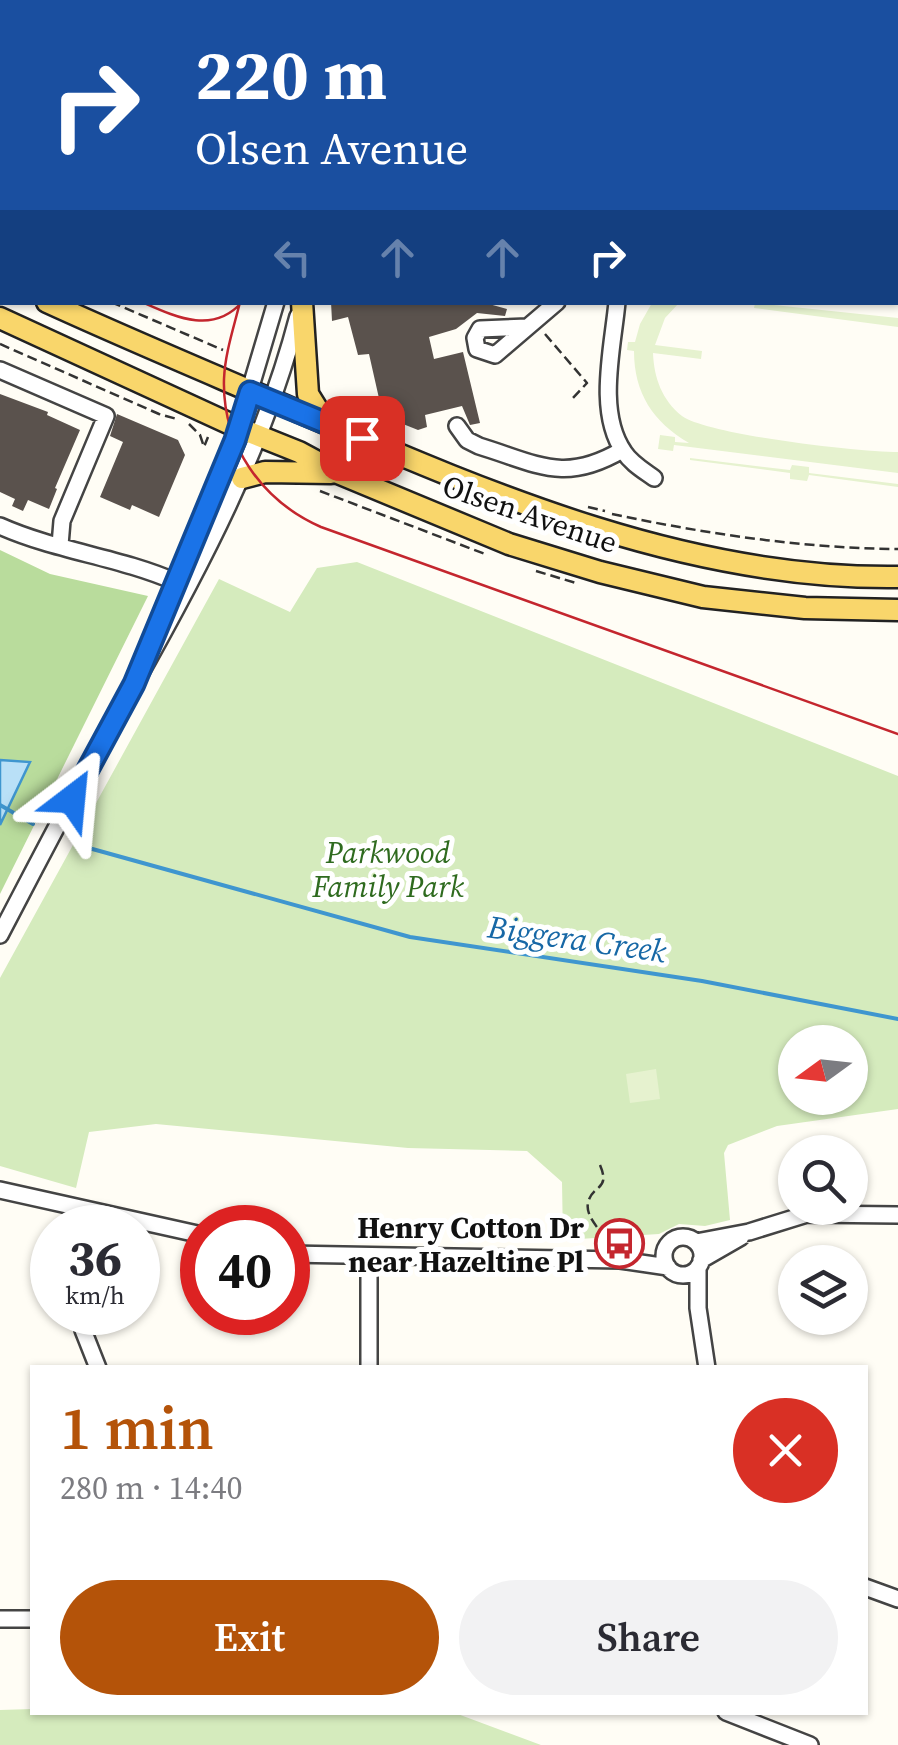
<!DOCTYPE html>
<meta charset="utf-8">
<style>
body{margin:0;font-family:"Source Serif 4",serif;background:#f2f2f3;color:#2b2b33;height:100vh;display:flex;flex-direction:column;font-size:38px;white-space:nowrap}
*{box-sizing:border-box;margin:0}
p{font-size:32px;color:#7c7c81}
.icon{flex:none;width:55px;height:55px;fill:none;stroke:currentColor;stroke-width:2;stroke-linecap:round;stroke-linejoin:round}
.map{position:relative;flex:1;overflow:hidden}
.details{position:absolute;left:30px;top:1365px;width:838px;height:350px;display:flex;flex-direction:column;background:#fff;border-radius:0px;box-shadow:0 2px 8px #0004}
.details>*{flex:none}
.guide{position:absolute;left:0px;top:0px;width:900px;height:305px;box-shadow:0 2px 8px #0004;background:#1a4fa0;color:#fff;overflow:hidden}
.needle{width:65px;rotate:255deg}
.tools{position:absolute;left:778px;top:1025px;display:grid;gap:20px}
.tools a{display:grid;place-items:center;width:90px;height:90px;border-radius:50%;background:#fff;box-shadow:0 2px 8px #0004;font-size:50px}
.speed{position:absolute;left:30px;top:1205px;display:flex;gap:20px;font-size:50px;font-weight:700;text-align:center}
.speed>*{display:grid;place-content:center;width:130px;height:130px;border-radius:50%;background:#fff;box-shadow:0 2px 8px #0004;line-height:1}
.speed small{font-size:25px;font-weight:400}
.speed .limit{border:15px solid #d22;background:#fff;color:#111}
.pin{position:absolute;display:grid;place-items:center;width:85px;height:85px;color:#fff;margin:-42px;border-radius:20px;box-shadow:0 5px 15px #0006}
.me{position:absolute;width:110px;margin:-55px;rotate:29deg;stroke-linejoin:round;filter:drop-shadow(0 0 8px #0008)}
.turn{display:flex;align-items:center;gap:35px;height:210px;padding:0 30px;font-size:45px}
.turn .icon{width:130px;height:130px;stroke-width:2.5}
.turn b{display:block;font-size:70px;line-height:85px}
.lanes{display:flex;align-items:center;height:95px;padding:0 30px;background:#0003;justify-content:center;gap:50px;direction:ltr}
.lanes .off{opacity:.35}
.round{display:grid;place-items:center;flex:none;width:105px;height:105px;border-radius:52px;background:#f2f2f3}
.headline{display:flex;align-items:center;justify-content:space-between;height:170px;padding:0 30px}
h1{font-size:60px;font-weight:600;line-height:75px;color:#b45309}
.cta{display:flex;gap:20px;margin-top:auto;padding:20px 30px}
.cta a{flex:1;height:115px;border-radius:60px;background:#b45309;color:#fff;font-size:40px;font-weight:600;line-height:115px;text-align:center}
.cta a+a{background:#f2f2f3;color:#2b2b33}
.map>svg:first-child{display:block}
.green{fill:#d5ebbd;fill-rule:evenodd}
.forest{fill:#b9dc9c}
.pitch{fill:#e6f2cf}
.water{fill:#b9e0f7;stroke:#3f96cf;stroke-width:2.5}
.lines{fill:none;stroke-linecap:round;stroke-linejoin:round}
.stream{stroke:#3f96cf;stroke-width:4}
.building{fill:#5a524d}
.minor-casing{stroke:#444;stroke-width:20}
.major-casing{stroke:#222;stroke-width:25}
.path{stroke:#333;stroke-width:2.5;stroke-dasharray:10 5;stroke-linecap:butt}
.minor{stroke:#fff;stroke-width:15}
.major{stroke:#f9d66b;stroke-width:20}
.tram{stroke:#c4262e;stroke-width:2.5}
.route-casing{stroke:#114b97;stroke-width:25}
.route{stroke:#1a73e8;stroke-width:18}
.labels{text-anchor:middle;dominant-baseline:central;stroke-width:10;stroke-linejoin:round;paint-order:stroke}
.street-label{font-size:30px;fill:#111;stroke:#fff}
.park-label{font-size:30px;font-style:italic;fill:#2f6b1f;stroke:#fff}
.poi-label{font-size:30px;font-weight:bold;fill:#111;stroke:#fff;text-anchor:end}
.water-label{font-size:32px;font-style:italic;fill:#1768a6;stroke:#fff}
</style>
<div class="map">
<svg width="898" height="1745" viewBox="0 0 898 1745">
<rect width="100%" height="100%" fill="#fffdf5"/>
<path class="green" d="M357 562 898 776V1109L777 1126 728 1145 724 1153 730 1220 705 1226 679 1224 659 1234 563 1240 562 1182 527 1151 408 1148 156 1124 89 1132 76 1188 0 1166V978L219 579 290 612 317 568ZM795 1042H850V1098H795Z
M32 1709V1712L455 1713 541 1745H0V1710Z"/>
<path class="forest" d="M0 550 50 574 148 596 0 894Z"/>
<path class="pitch" d="M652 303H679L665 318 655 345 702 351 701 359 653 353C654 378 662 400 682 416 708 435 860 452 898 452V473L674 445 673 451 658 449 660 435 675 437V442L689 443C653 422 634 393 634 351L627 350 628 342H635L640 324Z
M755 303 898 318V327L754 308Z
M690 458 790 470 792 465 809 467V473L898 484V487L809 475 807 481 790 479V473L690 460Z
M656 1069 660 1099 630 1103 626 1074Z"/>
<path class="water" d="M0 760 30 762 0 825Z"/>
<g class="lines">
<path class="stream" d="M0 805 33 824
M78 845 410 937 702 981 898 1019"/>
</g>
<path class="building" d="M331 302H491L489 304 507 309 505 316 477 313 456 329 429 337 434 359 463 352 480 423 470 425 462 406 425 415 427 427 418 430 383 416 369 354 358 355 348 317 332 321Z
M0 394 48 412 47 415 80 430 55 488 57 489 49 509 28 500 23 511 12 506 15 499 0 492Z
M117 414 178 440 185 455 159 517 132 505 130 510 100 497 123 442 110 436Z"/>
<g class="lines">
<defs>
<path id="minor" d="M285 0 303 2
M397 0 406 2
M621 0 622 2
M671 0 677 2
M46 2 47 0
M64 2V0
M90 2H128
M144 2V0
M271 2 274 0
M341 2V0
M360 2V0
M466 2V0
M583 2 594 0
M898 84V85
M617 302C613 347 596 412 624 452 631 463 643 470 654 478
M527 327 480 329 475 338 477 349 495 355 557 302
M0 370 106 416 62 521 60 545
M457 426 467 440 479 446C538 464 564 484 622 450
M0 526C56 551 119 557 176 582
M152 639 235 440 276 302
M0 935C44 851 87 767 134 685 200 568 264 447 298 316
M0 1190 202 1235
M664 1256a19 19 0 1 1 38 0a19 19 0 1 1-38 0Z
M696 1242 749 1232 807 1214 898 1215
M288 1254 620 1260 668 1267
M369 1258V1368
M701 1260 741 1237
M698 1267V1308L707 1368
M83 1330 98 1368
M865 1587 898 1599
M0 1619H32
M726 1712 810 1745"/>
<path id="major" d="M0 281 2 282
M47 302C130 340 214 375 297 411 488 493 686 580 898 577
M302 302 308 394 326 423
M0 318 239 428 299 452 338 473 509 544 600 572 703 597 805 608 898 610
M242 478 265 472 331 473"/>
</defs>
<use href="#minor" class="minor-casing"/>
<use href="#major" class="major-casing"/>
<path class="path" d="M158 1 182 2
M756 2 757 0
M0 255 2 256
M111 302 223 350
M545 334 587 383 573 398
M0 344 159 414 177 419
M337 408 362 419
M189 424 200 435 204 447 208 437
M320 491 485 554
M588 507 605 511
M612 514C707 534 801 548 898 549
M536 571 576 583
M600 1165C611 1191 592 1184 588 1203 585 1218 602 1229 605 1242"/>
<use href="#minor" class="minor"/>
<use href="#major" class="major"/>
<path class="tram" d="M0 241 2 242
M142 302C176 317 213 335 242 302
M240 302C234 327 225 353 224 379 222 445 262 501 321 527L898 734"/>
</g>
<g class="lines">
<defs>
<path id="route" d="M72 799 134 684 235 440 250 392 362 438"/>
</defs>
<use href="#route" class="route-casing"/>
<use href="#route" class="route"/>
</g>
<defs>
<symbol id="bus-ring" viewBox="-11 -11 22 22"><circle r="9.5" fill="#fff" stroke="#c4262e" stroke-width="1.5"/><path d="M-5-6H5V4H4V6H2V4H-2V6H-4V4H-5ZM-3.5-4V0h7V-4ZM-3.5 1.2v1.5H-2V1.2ZM2 1.2v1.5H3.5V1.2Z" fill="#c4262e"/></symbol>
</defs>
<g fill-rule="evenodd">
<use href="#bus-ring" x="592" y="1216" width="55" height="55"/>
</g>
<g class="labels">
<g class="street-label">
<text transform="translate(530 514) rotate(19)">Olsen Avenue</text>
</g>
<g class="park-label">
<text x="388" y="852">Parkwood<tspan x="388" dy="34">Family Park</tspan></text>
</g>
<g class="poi-label">
<text x="584" y="1227">Henry Cotton Dr<tspan x="584" dy="34">near Hazeltine Pl</tspan></text>
</g>
<g class="water-label">
<text transform="translate(577 939) rotate(8)">Biggera Creek</text>
</g>
</g>
</svg>
<div class="tools">
<a><svg class="needle" viewBox="-14 -14 28 28"><path d="M0-13l5 13h-10z" fill="#e53935"/><path d="M0 13l5-13h-10z" fill="#7c7c81"/></svg></a>
<a><svg class="icon" aria-label="search" viewBox="0 0 24 24"><circle cx="10" cy="10" r="6"/><path d="M15 15l6 6"/></svg></a>
<a><svg class="icon" aria-label="layers" viewBox="0 0 24 24"><path d="M12 4l9 5-9 5-9-5zM3 14l9 5 9-5"/></svg></a>
</div>
<div class="speed"><div>36<small>km/h</small></div><div class="limit">40</div></div>
<div class="pin" style="left:362px;top:438px;background:#d93025"><svg class="icon" aria-label="arrive" viewBox="0 0 24 24"><path d="M6 21V4h12l-3 4 3 4H6"/></svg></div>
<svg class="me" style="left:72px;top:799px" viewBox="-20 -20 40 40"><path d="M0-17L14 15 0 8-14 15z" fill="#1a73e8" stroke="#fff" stroke-width="4"/></svg>
<div class="guide">
<div class="turn"><svg class="icon" aria-label="right" viewBox="0 0 24 24"><path d="M7 20v-9h11M14 6l5 5-5 5"/></svg><div><b>220 m</b>Olsen Avenue</div></div>
<div class="lanes"><svg class="icon off" aria-label="left" viewBox="0 0 24 24"><path d="M17 20v-9H6M10 6l-5 5 5 5"/></svg><svg class="icon off" aria-label="ahead" viewBox="0 0 24 24"><path d="M12 20V5M6 11l6-6 6 6"/></svg><svg class="icon off" aria-label="ahead" viewBox="0 0 24 24"><path d="M12 20V5M6 11l6-6 6 6"/></svg><svg class="icon" aria-label="right" viewBox="0 0 24 24"><path d="M7 20v-9h11M14 6l5 5-5 5"/></svg></div>
</div>
<section class="details">
<div class="headline"><div><h1>1 min</h1><p>280 m · 14:40</p></div><a class="round" style="background:#d93025;color:#fff"><svg class="icon" aria-label="close" viewBox="0 0 24 24"><path d="M6 6l12 12M18 6L6 18"/></svg></a></div>
<div class="cta"><a>Exit</a><a>Share</a></div>
</section>
</div>
